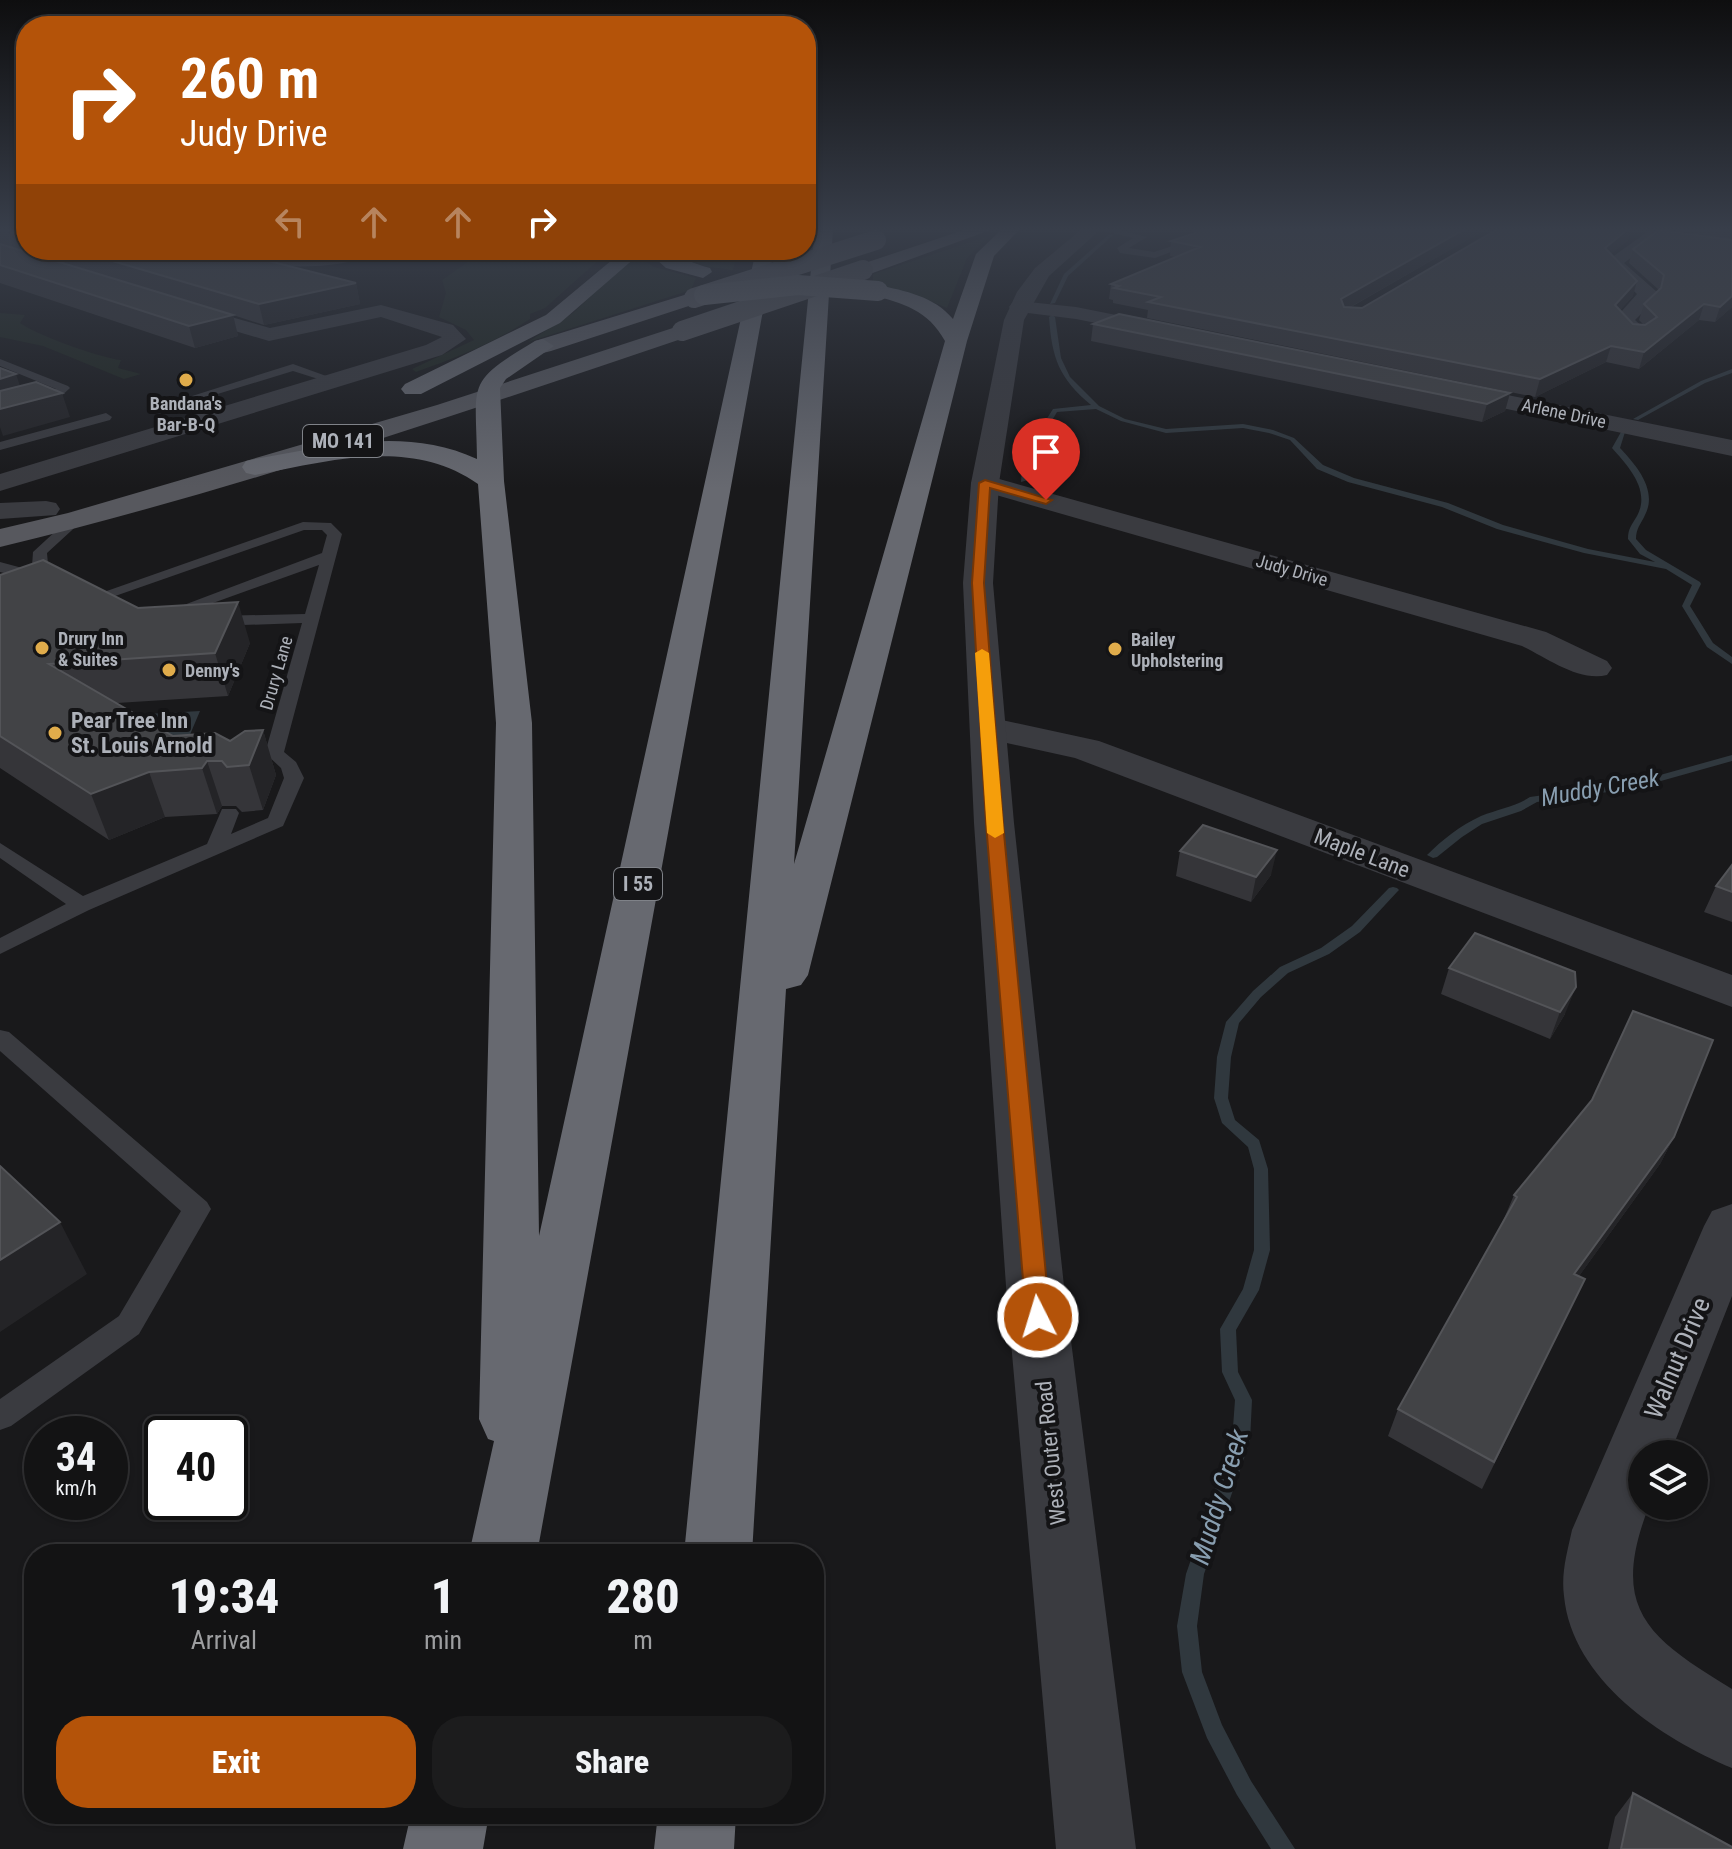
<!DOCTYPE html>
<style>
body{margin:0;font-family:"Roboto Condensed",sans-serif;background:#1c1c1d;color:#f1f3f6;height:100vh;display:flex;flex-direction:column;font-size:30px;white-space:nowrap}
*{box-sizing:border-box;margin:0}
p{font-size:26px;color:#9d9ea0}
.icon{flex:none;width:44px;height:44px;fill:none;stroke:currentColor;stroke-width:2;stroke-linecap:round;stroke-linejoin:round}
.map{position:relative;flex:1;overflow:hidden}
.sheet{position:absolute;left:24px;top:1544px;width:800px;height:280px;display:flex;flex-direction:column;background:#131314;border-radius:32px;box-shadow:0 2px 6px #0004,0 0 0 2px #323234}
.sheet>*{flex:none}
.hud{position:absolute;left:16px;top:16px;width:800px;height:244px;border-radius:32px;box-shadow:0 2px 6px #0004,0 0 0 2px #323234;background:#b45309;color:#fff;overflow:hidden}
.tools{position:absolute;left:1628px;top:1440px;display:grid;gap:16px}
.tools a{display:grid;place-items:center;width:80px;height:80px;border-radius:50%;background:#131314;box-shadow:0 2px 6px #0004,0 0 0 2px #323234;font-size:40px}
.speed{position:absolute;left:24px;top:1416px;display:flex;gap:16px;font-size:40px;font-weight:700;text-align:center}
.speed>*{display:grid;place-content:center;width:104px;height:104px;border-radius:50%;background:#131314;box-shadow:0 2px 6px #0004,0 0 0 2px #323234;line-height:1}
.speed small{font-size:20px;font-weight:400}
.speed .limit{border:4px solid #111;border-radius:12px;background:#fff;color:#111}
.pin{position:absolute;display:grid;place-items:center;width:68px;height:68px;color:#fff;margin:-82px -34px;border-radius:50% 50% 50% 0;rotate:-45deg;box-shadow:0 0 8px #0007}
.pin .icon{rotate:45deg}
.me{position:absolute;width:88px;margin:-44px;rotate:355deg;stroke-linejoin:round;filter:drop-shadow(0 0 6px #0008)}
.turn{display:flex;align-items:center;gap:28px;height:168px;padding:0 32px;font-size:36px}
.turn .icon{width:104px;height:104px;stroke-width:2.5}
.turn b{display:block;font-size:56px;line-height:68px}
.lanes{display:flex;align-items:center;height:76px;padding:0 32px;background:#0003;justify-content:center;gap:40px;direction:ltr}
.lanes .off{opacity:.35}
.eta{display:flex;justify-content:space-evenly;align-items:center;height:136px;text-align:center}
.eta b{font-size:48px;font-weight:800;line-height:56px}
.button{display:flex;gap:16px;margin-top:auto;padding:16px 32px}
.button a{flex:1;height:92px;border-radius:32px;background:#b45309;color:#fff;font-size:32px;font-weight:800;line-height:92px;text-align:center}
.button a+a{background:#1c1c1d;color:#f1f3f6}
.map>svg:first-child{display:block}
.green{fill:#1f2620}
.water{fill:#30383e}
.lines{fill:none;stroke-linecap:round;stroke-linejoin:round}
.stream{fill:#30383e;fill-rule:evenodd}
.service{fill:#3a3b40;fill-rule:evenodd}
.minor{fill:#3a3b40;fill-rule:evenodd}
.tertiary{fill:#3a3b40;fill-rule:evenodd}
.primary{fill:#57585e;fill-rule:evenodd}
.trunk{fill:#5f6067;fill-rule:evenodd}
.motorway{fill:#676970;fill-rule:evenodd}
.primary-bridge{stroke:#57585e;stroke-width:20}
.trunk-bridge{stroke:#5f6067;stroke-width:20}
.motorway-bridge{stroke:#676970;stroke-width:20}
.wall{fill:#353539}
.shaded-wall{fill:#242427}
.building{fill:#424346;stroke:#535458;stroke-width:2}
.route{fill:#b45309;stroke:#753606;stroke-width:2}
.slow{fill:#f59e0b}
.poi-dot{fill:#e0ac4b;stroke:#141416;stroke-width:3}
.labels{text-anchor:middle;dominant-baseline:central;stroke-width:8;stroke-linejoin:round;paint-order:stroke}
.far-poi-label{font-size:18px;font-weight:bold;fill:#adb1b9;stroke:#141416;text-anchor:start}
.far-street-label{font-size:18px;fill:#adb1b9;stroke:#141416}
.shield{fill:#141416;stroke:#7f8288;stroke-width:2}
.shield-label{font-size:20px;font-weight:bold;fill:#adb1b9}
.poi-label{font-size:22px;font-weight:bold;fill:#adb1b9;stroke:#141416;text-anchor:start}
.street-label{font-size:22px;fill:#adb1b9;stroke:#141416}
.water-label{font-size:24px;font-style:italic;fill:#889eb0;stroke:#141416}
.near-street-label{font-size:26px;fill:#adb1b9;stroke:#141416}
.near-water-label{font-size:28px;font-style:italic;fill:#889eb0;stroke:#141416}
</style>
<div class="map">
<svg width="1732" height="1849" viewBox="0 0 1732 1849">
<rect width="100%" height="100%" fill="#19191b"/>
<path class="green" d="M989 236 967 258 947 308 916 295 873 285V274Z
M485 250H610L545 308 530 314V319C494 343 456 358 416 372L412 369 474 340 466 330 439 317 446 293 442 280Z
M668 250H738L733 270C713 267 681 266 668 250Z
M635 255 654 267 696 278 691 290 528 342 573 313Z
M0 313 25 315 20 323C37 335 100 358 121 360L118 368 141 374 124 379 43 346 0 337Z"/>
<path class="water" d="M200 711 189 737 159 739 164 727 140 729 147 714Z"/>
<g class="lines">
<path class="stream" d="M1109 234 1113 235 1068 276 1055 303 1050 304 1064 274Z
M1052 315 1055 317 1061 358 1070 377 1099 406 1125 419 1166 429 1243 424 1273 430 1294 438 1323 465 1354 478 1448 503 1503 525 1588 549 1655 562 1640 554 1628 539C1628 528 1632 525 1637 516 1651 490 1628 466 1612 448L1621 432H1625L1620 448C1636 465 1658 490 1645 515 1641 524 1636 528 1636 539L1646 550 1700 582 1701 584 1690 606 1713 643 1732 657V664L1707 647 1682 606 1692 585 1666 569 1584 553 1497 529 1442 507 1348 482 1317 469 1290 440 1269 433 1243 428 1166 433 1121 421 1096 409 1057 412 1031 456 1028 480 1021 482 1023 456 1053 409 1091 405C1059 378 1052 359 1049 317Z
M1732 369V373L1705 383 1638 420 1633 419 1701 381Z
M1732 755V761L1636 788 1537 802 1521 811 1482 824 1462 837 1437 857 1433 858 1427 855C1442 840 1461 825 1481 816 1498 809 1515 807 1530 797L1635 782Z
M1393 887 1397 888 1399 890 1397 892 1360 932 1329 954 1288 973 1261 997 1239 1023 1231 1057 1228 1098 1235 1120 1259 1140 1268 1169 1270 1250 1259 1290 1236 1330 1238 1372 1252 1400 1250 1441 1204 1574 1197 1626 1202 1672 1222 1725 1251 1781 1295 1849H1271L1237 1795 1207 1738 1182 1672 1177 1626 1186 1574 1232 1441 1235 1400 1222 1372 1220 1329 1243 1289 1254 1250V1169L1248 1147 1222 1123 1214 1098 1217 1057 1226 1022 1253 991 1280 967 1321 948 1352 926 1389 888Z"/>
<path class="service" d="M1095 229H1115L1147 237 1129 248 1154 252 1188 241 1192 244 1155 258 1120 253 1117 248 1133 238Z
M214 250 298 261 382 250C344 273 253 271 214 250Z
M0 359 68 386 70 388 57 400 0 416V408L49 394 56 389 0 366Z
M293 364 340 381 334 384 293 371 188 403 220 414V420L216 421 170 403Z
M106 413 112 417 110 420 0 450V442Z
M71 517 83 520 47 553 48 564 64 576V582L48 578 40 583 0 572V562L41 573 32 566 33 552Z
M303 522 331 523 342 534 284 752 296 762 304 778 283 826 89 910 0 954V938L66 904 0 858V843L83 896 207 844 222 809H236L239 813 231 834 268 818 284 778 281 768 265 753 302 623 215 626 207 621 215 616 305 614 319 565 174 617 160 614 322 553 327 535 322 530H304L98 602 84 599Z
M0 1030 9 1032 207 1202 211 1209 139 1334 11 1426 0 1430V1399L119 1316 181 1211 0 1051Z"/>
<path class="minor" d="M1650 230 1659 235 1656 239 1624 263 1657 292 1654 301 1635 320 1649 333 1638 339 1630 338 1613 321 1637 294 1604 263Z
M1019 301 1076 307 1166 325 1177 331 1166 337 1076 319 1012 311 1009 307 1012 303Z
M178 302 270 328 381 305 453 325 466 339 442 355 0 491V474L426 345 442 337 381 317 269 341 171 312 168 308 171 304Z
M1448 383 1732 440V456L1440 395 1436 390 1440 385Z
M985 475 1546 632 1607 661 1612 668 1607 675C1579 682 1547 658 1522 646L975 489 971 483 975 477Z
M46 501 56 503 60 509 56 515 0 519V503Z
M988 717 1099 741 1732 975V1007L1075 758 975 736 970 728 975 720Z
M1732 1204V1296L1670 1454H1642V1506H1649C1609 1609 1647 1637 1732 1689V1768C1662 1739 1572 1680 1564 1596 1561 1573 1567 1553 1572 1530L1704 1226 1712 1211Z"/>
<path class="tertiary" d="M1082 229H1101L1049 276 1024 320 999 483 993 583 1014 823 1064 1286 1136 1849H1056L1006 1286 974 823 963 583 971 483 1004 320 1017 292 1035 268Z"/>
<path class="primary" d="M682 325 693 331 690 336C462 413 233 491 0 547V529L68 513 437 405Z"/>
<path class="trunk" d="M967 229H993L870 274H856L854 270 856 266Z
M694 292 704 298 701 302 551 351 543 353 532 346 535 341Z"/>
<path class="motorway" d="M815 229H833L794 864 945 341C928 310 903 303 871 295L868 291 878 285C905 291 934 296 953 319L976 254 1002 229H1020L994 256 967 341 808 975 801 985 786 989 752 1554H684Z
M624 250H644L560 323 421 394H405L401 389 405 384 546 315Z
M646 250C670 250 686 262 710 268L712 272 703 278 666 268Z
M756 250H774L537 1554H469L494 1441 488 1439 479 1419 496 723 478 484C411 437 330 461 255 475L246 473 242 467 246 461 255 459C329 446 406 426 477 459 476 381 465 383 535 341L543 339 554 346 506 379 500 388 504 481 532 723 539 1236Z
M411 1814H489L483 1849H403Z
M658 1814H736L734 1849H654Z"/>
<path class="primary-bridge" d="M682 331 863 270"/>
<path class="trunk-bridge" d="M694 298 876 240"/>
<path class="motorway-bridge" d="M704 295 798 285 878 291"/>
</g>
<path class="wall" d="M0 229H26V250H136L166 259 356 283 360 304 264 325 233 315 238 336 195 348 0 283Z
M1196 229H1486L1351 307 1362 308 1498 229H1631L1628 240 1611 254 1633 296 1620 310 1633 324 1644 325 1639 320 1644 304 1659 290 1629 263 1633 249 1732 240V307L1715 322 1699 320 1639 369 1606 362 1535 397 1147 318 1148 310 1113 303V300L1109 299 1111 284 1176 257 1170 256 1171 241 1195 233Z
M1668 229H1732V240Z
M1093 324 1510 393 1505 411 1482 422 1091 341Z
M0 575 138 608 250 643 228 696 117 703 173 736 230 741 263 730 276 775 263 810 242 812 236 806H222L217 814 165 817 109 840 0 768Z
M1180 851 1271 875 1251 902 1176 876Z
M1732 865V922L1704 912 1716 886Z
M1449 968 1565 1014 1550 1039 1441 994Z
M1674 1137 1660 1164 1579 1276 1585 1279 1482 1489 1388 1436 1398 1409 1503 1221 1514 1195Z
M1633 1793 1732 1849H1608L1615 1817Z"/>
<path class="shaded-wall" d="M1465 229H1486L1338 314 1341 299Z
M1628 229H1631L1628 240 1601 263 1605 248Z
M1637 281 1633 296 1610 321 1615 305Z
M356 283 360 304 264 325 259 304Z
M1732 296V307L1715 322 1720 307Z
M1704 304 1699 320 1639 369 1644 352Z
M233 315 238 336 195 348 189 326Z
M1611 346 1606 362 1535 397 1540 379Z
M16 374 24 398 0 405V379Z
M62 393 70 417 3 436 0 427V409Z
M1510 393 1505 411 1482 422 1487 404Z
M238 602 250 643 228 696 215 653Z
M263 730 276 775 263 810 249 765Z
M207 761 222 806 217 814 202 768Z
M149 772 165 817 109 840 91 794Z
M1277 850 1271 875 1251 902 1256 877Z
M1576 987 1565 1014 1550 1039 1560 1012Z
M1674 1137 1660 1164 1561 1301 1574 1274Z
M60 1222 87 1274 0 1332V1260Z"/>
<path class="building" d="M4 229H26V236Z
M1196 229H1465L1341 299 1344 307 1362 308 1498 229H1628L1605 248 1637 281 1615 305 1633 324 1645 325 1657 317 1644 304 1661 288 1664 275 1633 249 1659 230 1732 240V296L1720 307 1704 304 1644 352 1611 346 1540 379 1148 302 1161 297 1114 288 1119 286 1111 284 1200 247 1171 241 1195 233Z
M0 244 233 315 189 326 0 265Z
M75 250H136L166 259 197 250H225L356 283 259 304Z
M1119 314 1510 393 1487 404 1093 324Z
M0 368 16 374 0 379Z
M36 382 62 393 0 409V391Z
M43 560 138 608 238 602 215 653 49 664 173 736 215 733 230 741 245 731 263 730 249 765 227 767 222 761H207L202 768 149 772 91 794 0 736V575Z
M1203 825 1277 850 1256 877 1180 851Z
M1732 865V892L1716 886Z
M1475 933 1575 972 1576 987 1560 1012 1449 968Z
M1633 1011 1713 1040 1674 1137 1574 1274 1585 1279 1494 1462 1398 1409 1517 1197 1514 1195 1592 1100Z
M0 1166 60 1222 0 1260Z
M1633 1793 1732 1847V1849H1621Z"/>
<linearGradient id="sky" x2="0" y2="1"><stop stop-color="#0e0e0f"/><stop offset="0.47" stop-color="#383e4a"/><stop offset="1" stop-color="#383e4a" stop-opacity="0"/></linearGradient>
<rect width="1732" height="488" fill="url(#sky)"/>
<path class="route" d="M985 480 1052 500 1046 504 990 488 984 583 1003 823 1050 1317 1047 1324 1038 1327 1029 1324 1026 1317 986 823 972 583 979 483Z"/>
<path class="slow" d="M982 649 989 653 1004 833 995 838 987 833 975 653Z"/>
<g class="poi-dot">
<circle cx="186" cy="380" r="8"/>
<circle cx="42" cy="648" r="8"/>
<circle cx="1115" cy="649" r="8"/>
<circle cx="169" cy="670" r="8"/>
<circle cx="55" cy="733" r="8"/>
</g>
<g class="labels">
<g class="far-poi-label">
<text x="186" y="403" text-anchor="middle">Bandana's<tspan x="186" dy="21">Bar-B-Q</tspan></text>
<text x="58" y="638">Drury Inn<tspan x="58" dy="21">&amp; Suites</tspan></text>
<text x="1131" y="639">Bailey<tspan x="1131" dy="21">Upholstering</tspan></text>
<text x="185" y="670">Denny's</text>
</g>
<g class="far-street-label">
<text transform="translate(1564 413) rotate(12)">Arlene Drive</text>
<text transform="translate(1292 570) rotate(16)">Judy Drive</text>
<text transform="translate(276 673) rotate(-74)">Drury Lane</text>
</g>
<g class="shield">
<rect x="303" y="425" width="80" height="32" rx="6"/>
<rect x="614" y="868" width="48" height="32" rx="6"/>
</g>
<g class="shield-label">
<text x="343" y="441">MO 141</text>
<text x="638" y="884">I 55</text>
</g>
<g class="poi-label">
<text x="71" y="720">Pear Tree Inn<tspan x="71" dy="25">St. Louis Arnold</tspan></text>
</g>
<g class="street-label">
<text transform="translate(1362 853) rotate(21)">Maple Lane</text>
<text transform="translate(1051 1453) rotate(-96)">West Outer Road</text>
</g>
<g class="water-label">
<text transform="translate(1600 788) rotate(-10)">Muddy Creek</text>
</g>
<g class="near-street-label">
<text transform="translate(1677 1358) rotate(-67)">Walnut Drive</text>
</g>
<g class="near-water-label">
<text transform="translate(1219 1497) rotate(-73)">Muddy Creek</text>
</g>
</g>
</svg>
<div class="tools">
<a><svg class="icon" aria-label="layers" viewBox="0 0 24 24"><path d="M12 4l9 5-9 5-9-5zM3 14l9 5 9-5"/></svg></a>
</div>
<div class="speed"><div>34<small>km/h</small></div><div class="limit">40</div></div>
<div class="pin" style="left:1046px;top:500px;background:#d93025"><svg class="icon" aria-label="arrive" viewBox="0 0 24 24"><path d="M6 21V4h12l-3 4 3 4H6"/></svg></div>
<svg class="me" style="left:1038px;top:1317px" viewBox="-20 -20 40 40"><circle r="17" fill="#b45309" stroke="#fff" stroke-width="3"/><path d="M0-11L8 9 0 5-8 9z" fill="#fff"/></svg>
<div class="hud">
<div class="turn"><svg class="icon" aria-label="right" viewBox="0 0 24 24"><path d="M7 20v-9h11M14 6l5 5-5 5"/></svg><div><b>260 m</b>Judy Drive</div></div>
<div class="lanes"><svg class="icon off" aria-label="left" viewBox="0 0 24 24"><path d="M17 20v-9H6M10 6l-5 5 5 5"/></svg><svg class="icon off" aria-label="ahead" viewBox="0 0 24 24"><path d="M12 20V5M6 11l6-6 6 6"/></svg><svg class="icon off" aria-label="ahead" viewBox="0 0 24 24"><path d="M12 20V5M6 11l6-6 6 6"/></svg><svg class="icon" aria-label="right" viewBox="0 0 24 24"><path d="M7 20v-9h11M14 6l5 5-5 5"/></svg></div>
</div>
<section class="sheet">
<div class="eta">
<div><b>19:34</b><p>Arrival</p></div>
<div><b>1</b><p>min</p></div>
<div><b>280</b><p>m</p></div>
</div>
<div class="button"><a>Exit</a><a>Share</a></div>
</section>
</div>
